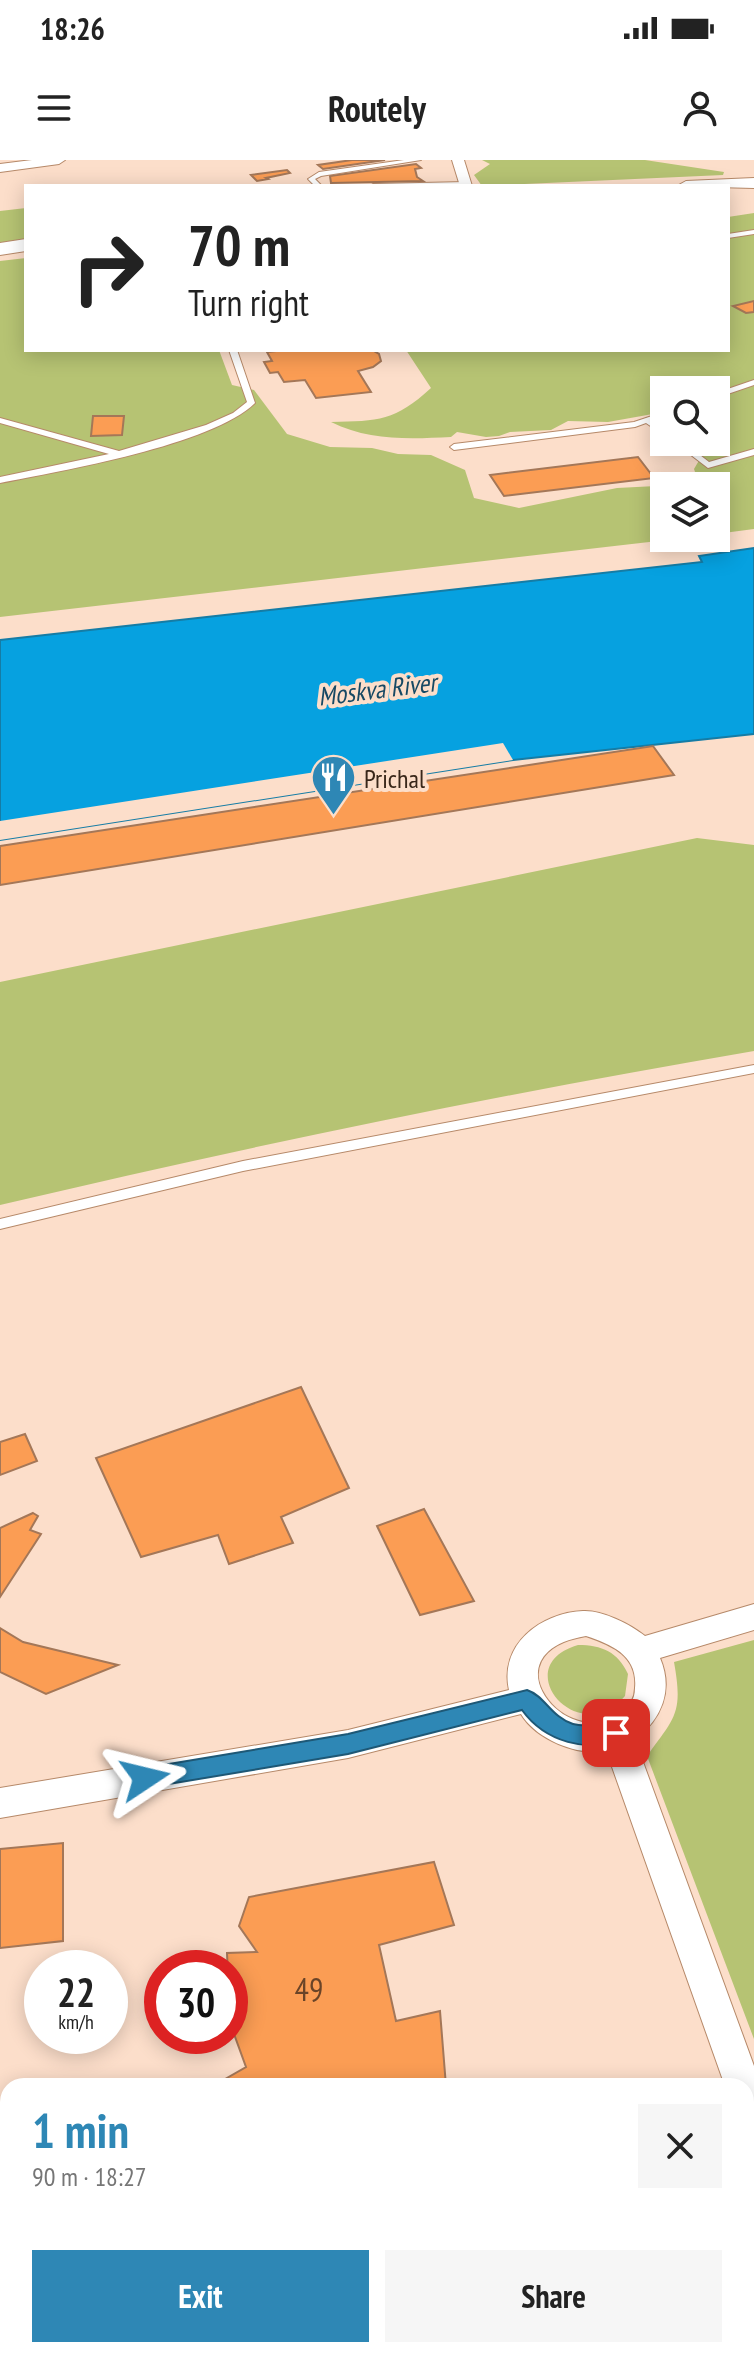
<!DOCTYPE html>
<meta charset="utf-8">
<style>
body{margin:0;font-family:"PT Sans Narrow",sans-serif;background:#f6f6f6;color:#222;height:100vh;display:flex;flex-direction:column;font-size:30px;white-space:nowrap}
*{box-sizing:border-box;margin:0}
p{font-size:26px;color:#767676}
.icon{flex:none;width:44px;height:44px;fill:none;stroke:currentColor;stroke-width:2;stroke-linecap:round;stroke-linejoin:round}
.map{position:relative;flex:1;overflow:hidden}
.details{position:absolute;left:0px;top:1918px;width:754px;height:280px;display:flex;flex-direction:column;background:#fff;border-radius:24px 24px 0 0;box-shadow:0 4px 20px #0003}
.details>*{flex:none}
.guide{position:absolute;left:24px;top:24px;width:706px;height:168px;border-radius:0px;box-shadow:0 4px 20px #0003;background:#fff;color:#222;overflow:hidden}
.tools{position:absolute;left:650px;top:216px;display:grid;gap:16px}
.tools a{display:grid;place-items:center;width:80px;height:80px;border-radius:0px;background:#fff;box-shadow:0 4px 20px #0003;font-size:40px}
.speed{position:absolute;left:24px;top:1790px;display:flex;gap:16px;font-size:40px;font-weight:700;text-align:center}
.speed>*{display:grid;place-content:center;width:104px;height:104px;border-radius:50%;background:#fff;box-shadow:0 4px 20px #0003;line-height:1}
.speed small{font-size:20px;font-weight:400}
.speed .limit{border:12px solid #d22;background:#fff;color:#111}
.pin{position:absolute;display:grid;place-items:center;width:68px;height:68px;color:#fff;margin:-34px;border-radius:16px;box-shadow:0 4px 12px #0006}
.me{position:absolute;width:88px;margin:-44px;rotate:80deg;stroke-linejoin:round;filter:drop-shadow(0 0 6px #0008)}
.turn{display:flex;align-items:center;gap:28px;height:168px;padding:0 32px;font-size:36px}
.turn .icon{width:104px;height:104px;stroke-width:2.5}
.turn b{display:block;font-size:56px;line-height:68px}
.round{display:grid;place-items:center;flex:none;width:84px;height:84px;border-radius:0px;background:#f6f6f6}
.head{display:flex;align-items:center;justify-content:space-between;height:136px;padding:0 32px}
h1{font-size:48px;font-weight:700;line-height:60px;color:#2e87b5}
.button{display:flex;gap:16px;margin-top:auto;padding:16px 32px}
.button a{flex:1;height:92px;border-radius:0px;background:#2e87b5;color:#fff;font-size:32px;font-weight:700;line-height:92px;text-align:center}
.button a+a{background:#f6f6f6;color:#222}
.status{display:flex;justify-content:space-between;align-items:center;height:56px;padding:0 40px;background:#fff;direction:ltr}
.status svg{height:22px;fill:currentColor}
header{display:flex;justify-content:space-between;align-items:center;height:104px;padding:0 32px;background:#fff;font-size:36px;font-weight:700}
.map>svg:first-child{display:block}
.green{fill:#b6c373}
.water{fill:#06a1e0;stroke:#157ca5;stroke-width:2}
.pier{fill:#fcdeca}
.building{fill:#fb9d54;stroke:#a47758;stroke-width:2}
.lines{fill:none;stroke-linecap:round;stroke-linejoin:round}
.lane-casing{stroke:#b68969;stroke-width:2}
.street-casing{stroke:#b68969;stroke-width:2}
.secondary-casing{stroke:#b68969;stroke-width:2}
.lane{fill:#fff;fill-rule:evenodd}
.street{fill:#fff;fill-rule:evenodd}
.secondary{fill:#fff;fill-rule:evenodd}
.route{fill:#2e87b5;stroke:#1e5876;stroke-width:2}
.labels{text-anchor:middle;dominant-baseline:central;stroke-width:8;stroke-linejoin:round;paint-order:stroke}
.far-water-label{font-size:26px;font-style:italic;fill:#174964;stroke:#fcdeca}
.far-poi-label{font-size:26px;fill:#39271a;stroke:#fcdeca;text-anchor:start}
.near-number-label{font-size:32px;fill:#6a4428}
</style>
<div class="status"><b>18:26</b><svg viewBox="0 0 49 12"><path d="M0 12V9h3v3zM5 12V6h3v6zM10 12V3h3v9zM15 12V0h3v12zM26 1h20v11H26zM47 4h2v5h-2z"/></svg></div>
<header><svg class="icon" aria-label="menu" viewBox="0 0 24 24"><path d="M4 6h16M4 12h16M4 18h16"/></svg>Routely<svg class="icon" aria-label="person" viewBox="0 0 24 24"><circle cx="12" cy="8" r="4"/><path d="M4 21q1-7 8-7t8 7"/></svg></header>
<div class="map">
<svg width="754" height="2198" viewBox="0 0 754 2198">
<rect width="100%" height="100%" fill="#fcdeca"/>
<path class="green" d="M482 0H645L724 12 723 15 482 26 474 15 490 4Z
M26 48V79L0 83V51Z
M754 53V369L716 374V326H664V378H684L0 457V101L26 98V190H219L232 225 254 230 287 274 330 287 372 288 398 294 431 295 465 310 474 338 519 348 617 328 676 325 697 318 694 309 701 297 699 291 681 282H716V230H664V252L608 262 568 261 551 270 510 272 499 276 486 277 457 272 451 277C409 279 369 281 331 262 379 261 395 261 431 228L406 190H728V57Z
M697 678 754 685V891C501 934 250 986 0 1045V822Z
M754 1480V1879L647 1596C676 1556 683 1553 674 1502Z
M578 1485C602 1485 618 1492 628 1514L625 1536C579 1591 506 1506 578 1485Z"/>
<path class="water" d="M754 388V574L513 600 0 680V480L702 402 699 396Z"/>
<path class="pier" d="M503 583 513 600 0 680V661Z"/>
<path class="building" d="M352 0H385L323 9 318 5Z
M416 4 421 8 415 9 417 17 423 21 331 23 330 16Z
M287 10 290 13 266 18 268 19 257 21 251 15Z
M754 141V152L746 153 733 146Z
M286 190H372L379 194 381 201 373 207 358 211 371 232 316 238 305 220 284 222 278 212 270 213 264 202 272 201 267 192Z
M93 256H124L122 275 91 276Z
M638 297 654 318 504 336 490 315Z
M653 586 674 615 0 725V686Z
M301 1227 349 1328 281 1357 293 1383 229 1404 218 1375 141 1397 96 1298Z
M25 1274 37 1301 0 1315V1282Z
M424 1349 474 1441 420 1455 377 1366Z
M33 1353 38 1356 30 1370 41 1374 0 1437V1368Z
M0 1468 23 1482 118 1505 46 1534 0 1512Z
M63 1683V1781L0 1788V1689Z
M434 1702 454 1765 379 1785 396 1861 440 1851 446 1926H213L246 1907 230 1863 227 1793 257 1792 239 1766 249 1737Z"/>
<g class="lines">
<defs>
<path id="lane" d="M404 0H421L321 16 315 19 322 26H315L308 19 319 12Z
M467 22 465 25 370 26 373 24Z
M754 70V74L728 78V74Z
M229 190H237L255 243C212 285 62 311 0 323V317L109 294 0 263V258L119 291 206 265 233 253 247 242Z
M754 220V225L716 238V233Z
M664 252V257L654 260 664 268V275L646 263 635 267 454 290 450 287 454 284 634 262Z
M674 282H683L709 302 754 289V295L708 308Z
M754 905V913L243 1011 0 1069V1059L243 1001Z"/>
<path id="street" d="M32 0H65L59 4 0 12V4Z
M452 0H464L472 26H460Z
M754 1444V1470L660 1498C674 1531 661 1559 635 1580L754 1906V1975L746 1972V1926H725L606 1590C578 1597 536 1579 521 1554L348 1598 0 1658V1628L348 1570 509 1530C499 1485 540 1453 583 1451 602 1450 630 1464 645 1476ZM586 1476C613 1485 638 1496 635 1528 635 1540 629 1547 621 1553 568 1595 484 1493 586 1476Z"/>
<path id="secondary" d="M754 18V28L677 26 686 21Z
M26 79V91L0 95V83Z"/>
</defs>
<use href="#lane" class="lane-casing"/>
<use href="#street" class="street-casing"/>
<use href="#secondary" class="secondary-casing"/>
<use href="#lane" class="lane"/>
<use href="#street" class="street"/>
<use href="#secondary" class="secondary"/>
</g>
<path class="route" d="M527 1530C545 1536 551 1557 573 1564 590 1569 608 1560 624 1566L627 1573 624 1580C587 1593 545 1582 522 1550L348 1594 145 1628 137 1625 134 1618 137 1611 145 1608 348 1574Z"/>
<defs>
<symbol id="restaurant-pin" viewBox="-11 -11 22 30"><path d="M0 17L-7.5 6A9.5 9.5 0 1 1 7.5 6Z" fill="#2e87b5" stroke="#fcdeca"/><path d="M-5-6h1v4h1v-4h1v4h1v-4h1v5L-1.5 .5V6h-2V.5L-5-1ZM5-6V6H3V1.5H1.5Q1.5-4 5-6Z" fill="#fff"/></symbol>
</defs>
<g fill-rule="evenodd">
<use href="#restaurant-pin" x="308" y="592" width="51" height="69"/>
</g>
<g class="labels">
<g class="far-water-label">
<text transform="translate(377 529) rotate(-7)">Moskva River</text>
</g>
<g class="far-poi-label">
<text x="364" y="618">Prichal</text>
</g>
<g class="near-number-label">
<text x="309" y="1829">49</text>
</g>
</g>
</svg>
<div class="tools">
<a><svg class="icon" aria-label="search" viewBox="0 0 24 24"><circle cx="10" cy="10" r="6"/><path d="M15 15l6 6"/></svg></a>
<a><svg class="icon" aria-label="layers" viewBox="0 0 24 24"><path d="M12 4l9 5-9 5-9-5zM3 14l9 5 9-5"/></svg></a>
</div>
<div class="speed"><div>22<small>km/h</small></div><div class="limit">30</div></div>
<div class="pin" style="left:616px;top:1573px;background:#d93025"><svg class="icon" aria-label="arrive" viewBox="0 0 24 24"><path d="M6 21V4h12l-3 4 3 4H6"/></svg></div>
<svg class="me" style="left:145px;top:1618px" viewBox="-20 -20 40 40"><path d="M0-17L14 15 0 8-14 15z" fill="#2e87b5" stroke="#fff" stroke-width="4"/></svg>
<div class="guide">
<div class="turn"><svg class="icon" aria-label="right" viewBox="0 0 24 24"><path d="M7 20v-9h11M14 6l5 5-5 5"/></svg><div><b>70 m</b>Turn right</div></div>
</div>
<section class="details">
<div class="head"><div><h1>1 min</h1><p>90 m · 18:27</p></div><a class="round"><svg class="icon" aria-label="close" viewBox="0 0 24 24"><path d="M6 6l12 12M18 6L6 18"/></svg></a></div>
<div class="button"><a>Exit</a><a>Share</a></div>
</section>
</div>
